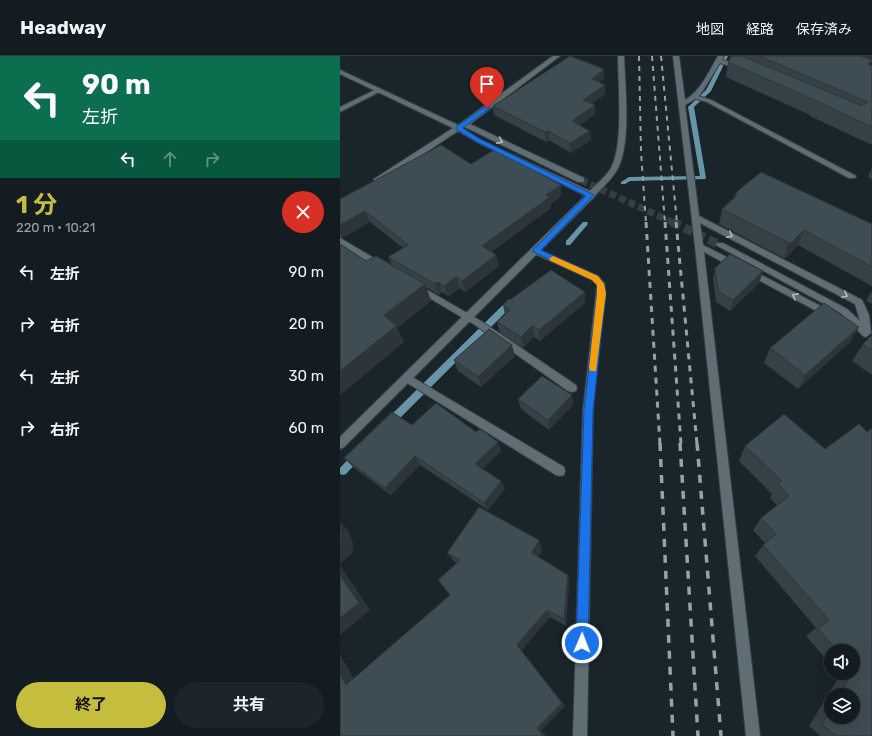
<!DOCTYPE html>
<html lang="ja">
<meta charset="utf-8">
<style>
body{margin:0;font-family:Rubik,"Noto Sans JP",sans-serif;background:#1c2529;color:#f1f3f6;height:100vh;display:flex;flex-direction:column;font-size:15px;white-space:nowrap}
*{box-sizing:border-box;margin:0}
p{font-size:13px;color:#9da1a5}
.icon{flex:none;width:22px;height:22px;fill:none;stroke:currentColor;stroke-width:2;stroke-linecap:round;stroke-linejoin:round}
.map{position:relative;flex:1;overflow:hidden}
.drawer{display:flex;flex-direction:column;background:#131c20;width:340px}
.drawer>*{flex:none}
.guide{background:#0b6e4f;color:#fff;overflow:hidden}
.fabs{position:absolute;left:484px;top:588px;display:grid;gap:8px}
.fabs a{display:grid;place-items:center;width:36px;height:36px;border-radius:50%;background:#131c20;box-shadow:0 4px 16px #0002,0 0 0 1px #323a3e;font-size:20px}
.pin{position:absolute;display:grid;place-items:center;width:34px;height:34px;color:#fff;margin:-41px -17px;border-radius:50% 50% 50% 0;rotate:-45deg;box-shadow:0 0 4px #0007}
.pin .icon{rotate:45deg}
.me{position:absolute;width:44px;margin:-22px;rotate:1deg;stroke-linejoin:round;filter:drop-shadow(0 0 3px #0008)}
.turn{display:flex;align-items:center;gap:14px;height:84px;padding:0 16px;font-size:18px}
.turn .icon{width:52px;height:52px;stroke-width:2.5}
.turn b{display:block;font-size:28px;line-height:34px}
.lanes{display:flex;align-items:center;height:38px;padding:0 16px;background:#0003;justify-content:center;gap:20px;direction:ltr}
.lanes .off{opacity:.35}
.round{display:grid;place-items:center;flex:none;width:42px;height:42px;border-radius:21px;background:#1c2529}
.headline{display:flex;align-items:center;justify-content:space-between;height:68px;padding:0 16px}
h1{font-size:24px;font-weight:700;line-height:30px;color:#c4bd3e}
.cta{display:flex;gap:8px;margin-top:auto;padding:8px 16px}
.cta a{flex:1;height:46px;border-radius:24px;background:#c4bd3e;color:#111;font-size:16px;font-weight:700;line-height:46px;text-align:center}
.cta a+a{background:#1c2529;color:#f1f3f6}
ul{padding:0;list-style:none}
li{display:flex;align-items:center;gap:12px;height:52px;padding:0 16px}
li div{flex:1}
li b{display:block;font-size:15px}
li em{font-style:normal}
header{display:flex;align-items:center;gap:24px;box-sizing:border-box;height:56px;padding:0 20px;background:#131c20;border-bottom:1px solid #323a3e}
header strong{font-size:19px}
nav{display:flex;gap:22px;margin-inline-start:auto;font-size:14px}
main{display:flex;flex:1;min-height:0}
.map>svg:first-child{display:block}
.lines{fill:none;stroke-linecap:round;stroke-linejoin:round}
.stream{fill:#6894a8;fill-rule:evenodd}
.street-tunnel-far1{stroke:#343f45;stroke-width:7;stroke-dasharray:7 3.5;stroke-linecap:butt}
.street-tunnel{stroke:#343f45;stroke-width:9;stroke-dasharray:9 4.5;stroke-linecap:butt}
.lane-casing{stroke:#384147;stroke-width:2}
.street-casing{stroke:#384147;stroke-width:2}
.secondary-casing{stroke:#384147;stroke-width:2}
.lane{fill:#5f6e75;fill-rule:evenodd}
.street{fill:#5f6e75;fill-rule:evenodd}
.secondary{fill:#5f6e75;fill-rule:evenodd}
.rail-far2{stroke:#98a1a6;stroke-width:2;stroke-dasharray:5 5;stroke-linecap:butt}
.rail-far1{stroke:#98a1a6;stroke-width:3;stroke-dasharray:6 6;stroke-linecap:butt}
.rail{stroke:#98a1a6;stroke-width:3.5;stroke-dasharray:8 8;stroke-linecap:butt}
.wall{fill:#354147;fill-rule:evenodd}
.shaded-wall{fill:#2b353a}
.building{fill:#3e4c53;stroke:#2b353a}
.oneway{stroke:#b0b9be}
.route{fill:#1a73e8;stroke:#114b97}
.slow{fill:#f59e0b}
</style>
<header>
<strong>Headway</strong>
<nav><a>地図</a><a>経路</a><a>保存済み</a></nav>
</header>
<main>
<section class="drawer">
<div class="guide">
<div class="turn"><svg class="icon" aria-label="left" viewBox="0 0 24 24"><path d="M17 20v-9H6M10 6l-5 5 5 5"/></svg><div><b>90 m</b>左折</div></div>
<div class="lanes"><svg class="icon" aria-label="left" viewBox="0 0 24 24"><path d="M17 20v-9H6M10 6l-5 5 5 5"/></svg><svg class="icon off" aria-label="ahead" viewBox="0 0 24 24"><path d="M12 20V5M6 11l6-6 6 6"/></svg><svg class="icon off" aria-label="right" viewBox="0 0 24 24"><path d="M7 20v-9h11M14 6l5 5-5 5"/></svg></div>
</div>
<div class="headline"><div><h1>1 分</h1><p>220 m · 10:21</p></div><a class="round" style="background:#d93025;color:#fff"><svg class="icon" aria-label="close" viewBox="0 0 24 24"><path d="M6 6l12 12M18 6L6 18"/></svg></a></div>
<ul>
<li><svg class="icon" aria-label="left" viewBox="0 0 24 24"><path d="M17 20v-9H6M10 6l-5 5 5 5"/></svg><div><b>左折</b></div><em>90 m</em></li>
<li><svg class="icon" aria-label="right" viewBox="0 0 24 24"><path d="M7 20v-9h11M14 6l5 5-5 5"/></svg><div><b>右折</b></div><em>20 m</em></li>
<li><svg class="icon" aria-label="left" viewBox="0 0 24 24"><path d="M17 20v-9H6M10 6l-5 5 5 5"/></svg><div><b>左折</b></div><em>30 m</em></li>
<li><svg class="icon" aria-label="right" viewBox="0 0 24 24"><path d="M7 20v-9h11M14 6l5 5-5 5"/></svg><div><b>右折</b></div><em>60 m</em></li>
</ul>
<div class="cta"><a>終了</a><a>共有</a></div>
</section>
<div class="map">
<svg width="532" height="680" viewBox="0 0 532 680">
<rect width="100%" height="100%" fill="#19252b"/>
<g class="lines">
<path class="stream" d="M384 0H388L371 35 354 51 366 122 365 123 290 125 285 128H281V126L289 121 360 120 348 51 366 34Z
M243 166H247L248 168 230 189H226V185Z
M171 243 174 244 175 246 174 248 54 368 51 369 48 368 47 365 48 362 168 244Z
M16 397 19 398 20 401 19 404 6 418 3 419 0 418V412L13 398Z"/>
<path class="street-tunnel-far1" d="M241 124 334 167"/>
<path class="street-tunnel" d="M332 166 380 189"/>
<defs>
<path id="lane" d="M39 32 42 34 41 35 0 56V51Z
M355 39 371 44 516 120 515 122H509L367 46 353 42 352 41Z"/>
<path id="street" d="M213 0H220L130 68 244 122V126H238L125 71 123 72 139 83 254 137V141H248L135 85 118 75 40 127H34V123L113 72 0 18V14L118 69Z
M333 0H339L345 44C361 35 369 15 378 0H384L382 4 391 6 402 11 399 13 380 7 362 36 357 42 345 49 359 160 522 244 529 259 531 277 526 281 523 280 501 257 376 189 377 187H383L507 253 520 265 515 248 360 167 363 189 398 207 399 209 395 212 392 211 364 196 420 680H406L355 190Z
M0 182 44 208 45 210 44 212H38L0 189Z
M196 192 258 220 265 228 253 354 247 680H233L243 354 257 229 252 224 193 197 192 195 193 193Z
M410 213 492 256 494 258 492 260H486L407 218 406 216Z
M77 228 141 265 236 329 237 332 236 335 232 336 228 335 135 269 74 233 73 231 74 229Z
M67 318 224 411 225 415 224 419 220 420 216 419 64 325 62 322 64 319Z"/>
<path id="secondary" d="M278 0H284C285 30 291 83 279 110 274 122 262 131 254 141L4 391 0 393V381L248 137C255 129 266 121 271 112 284 88 278 28 278 0Z"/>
</defs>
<use href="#lane" class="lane-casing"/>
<use href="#street" class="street-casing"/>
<use href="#secondary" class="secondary-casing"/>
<use href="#lane" class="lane"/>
<use href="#street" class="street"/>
<use href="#secondary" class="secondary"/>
<path class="rail-far2" d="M299 0 301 96 306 167
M312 0 325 167
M321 0 337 167"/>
<path class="rail-far1" d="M306 166 320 388
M325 166 341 388
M336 166 357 388"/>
<path class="rail" d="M320 387 333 680
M340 387 358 680
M357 387 381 680"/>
</g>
<path class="wall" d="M391 0H532L531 4V9L532 10V89L470 60V59L386 21 388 6Z
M264 13V22L259 26 265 38 252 48 255 58 240 69 250 75 251 84 231 97 209 84 206 86 154 59 153 50Z
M131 108 185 110 221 129V140L211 148V152L151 196 156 199 159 210 125 236 120 232 108 240 102 236 99 239 86 231 91 245 57 272 64 286 0 339 26 205 52 209 48 201 63 192 30 166 2 182 0 181V143Z
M532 112V123L528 121Z
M395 138 532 168V230L458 189 447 201 444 202 379 168 382 153 394 142Z
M375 212 423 215 419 227 390 255 376 246 373 223Z
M532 235V248L526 245Z
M245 247 200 285 194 281 183 292 160 277 157 266 165 259 163 249Z
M519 271 510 286 458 333 424 307 430 292Z
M532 279V319L512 305 523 288Z
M175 300 141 331 118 315 114 304Z
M232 339 233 349 209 374 181 353 178 343Z
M444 358 485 393 519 368 527 376 532 372V680H481L469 670 500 619 498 617H513V595H491V609L466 580 476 572 415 500 423 489 425 487 413 474 421 462 437 449 430 442 432 438 399 405 405 390ZM491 639H513V661H491Z
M72 369 161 395 142 413 161 425 165 433 148 454 80 409 51 439 12 410 4 402Z
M199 484 202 494 198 501 228 519 229 528 226 570 210 561 181 595 225 650 201 674 0 680V599L14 623 110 539 117 507 115 506 107 497Z"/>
<path class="shaded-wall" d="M522 0H532V3L516 15Z
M532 5V6L527 20 528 8Z
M264 13V22L252 33V23Z
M265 29V38L243 54V44Z
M255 49V58L232 74V65Z
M208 75 209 84 206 86 205 76Z
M250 75 251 84 231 97 230 87Z
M221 129V140L211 148V152L145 201 142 190 206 139Z
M25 155 30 166 2 182 0 177V169Z
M464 174 458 189 447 201 444 202 449 187Z
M156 199 159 210 125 236 122 225Z
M423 215 419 227 390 255 393 244Z
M116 221 120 232 108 240 104 230Z
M99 226 102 236 99 239 95 228Z
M85 228 91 245 57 272 64 286 0 339V315L44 259Z
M245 236V247L200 285 199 274Z
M192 270 194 281 183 292 181 281Z
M519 271 510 286 458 333 465 319Z
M172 289 175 300 141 331 138 321Z
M232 339 233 349 209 374 208 364Z
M158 386 161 395 139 417 135 408Z
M75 400 80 409 51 439 45 432Z
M161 425 165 433 148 454 144 447Z
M0 466 8 474 13 487V497L0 507Z
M199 484 202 494 195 506 192 497Z
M0 509 30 554 0 579Z
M228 519 229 528 226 570 224 563Z
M207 554 210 561 181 595 225 650 201 674 206 680H203L197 672 177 589Z
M0 599 19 633 6 629 0 618Z"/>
<path class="building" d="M230 0 264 13 252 23 265 29 243 44 255 49 232 65 250 75 230 87 208 75 205 76 153 50Z
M391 0H402L520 49 526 48 528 46 419 0H522H521L532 4V5L528 8 532 10V71L474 44H475L388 6Z
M101 89 131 108 157 92 185 107 183 108 221 129 206 139 210 141 142 190 156 199 122 225 116 221 104 230 99 226 95 228 48 201 68 189 25 155 0 169V143Z
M421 116 532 168V211L464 174 452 186 449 187 382 153 397 139 395 138 400 133Z
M0 188 26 205 36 200 85 228 44 259 56 270 0 315Z
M390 198 423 215 393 244 378 235 375 212Z
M211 214 245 236 199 274 192 270 181 281 157 266 170 254 163 249Z
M484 247 519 271 465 319 430 292Z
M149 273 172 289 138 321 114 304Z
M532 279V294L523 288Z
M202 320 232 339 208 364 178 343Z
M96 347 136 376 140 373 158 386 135 408 161 425 144 447 75 400 45 432 4 402 52 356 72 369Z
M444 358 485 393 519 368 527 376 532 372V680H496L482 668 491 653V661H513V639H499L512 617H513L514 614 513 613V595H498L478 573 489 564 423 489 436 478 421 462 449 440 438 428 442 425 405 390Z
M139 451 199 484 192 497 228 519 224 563 207 554 177 589 222 647 197 672 203 680H0V618L6 629 110 539 98 524 120 504 107 497Z
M0 472 2 477 1 487 0 488Z
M0 519 19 547 0 562Z"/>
<defs><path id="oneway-chevron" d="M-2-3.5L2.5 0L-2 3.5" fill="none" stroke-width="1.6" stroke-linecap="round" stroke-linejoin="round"/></defs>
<g class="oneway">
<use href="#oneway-chevron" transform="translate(160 85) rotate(26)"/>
<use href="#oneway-chevron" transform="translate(390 179) rotate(27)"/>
<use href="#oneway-chevron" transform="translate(505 239) rotate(27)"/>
<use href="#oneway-chevron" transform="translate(455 240) rotate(-152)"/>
</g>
<path class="route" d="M145 51 150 52 122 72 140 83 254 139 201 194 258 220 264 228 266 237 253 354 248 587 246 591 242 593 238 591 236 587 244 354 257 237V229L252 224 192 195 246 140 135 85 116 73V71Z"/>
<path class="slow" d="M213 200 258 220 264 228 266 237 256 315H250L249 312 257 237V229L252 224 211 205 209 203Z"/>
</svg>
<div class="fabs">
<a><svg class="icon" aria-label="sound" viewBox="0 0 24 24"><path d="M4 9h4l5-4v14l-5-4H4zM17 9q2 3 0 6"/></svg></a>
<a><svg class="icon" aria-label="layers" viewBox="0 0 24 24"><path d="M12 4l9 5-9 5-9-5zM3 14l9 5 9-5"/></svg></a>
</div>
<div class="pin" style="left:147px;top:52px;background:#d93025"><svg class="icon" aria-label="arrive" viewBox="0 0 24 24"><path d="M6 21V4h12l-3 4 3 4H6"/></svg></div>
<svg class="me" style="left:242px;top:587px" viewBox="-20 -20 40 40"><circle r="17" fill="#1a73e8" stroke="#fff" stroke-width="3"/><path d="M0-11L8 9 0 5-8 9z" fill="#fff"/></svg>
</div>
</main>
